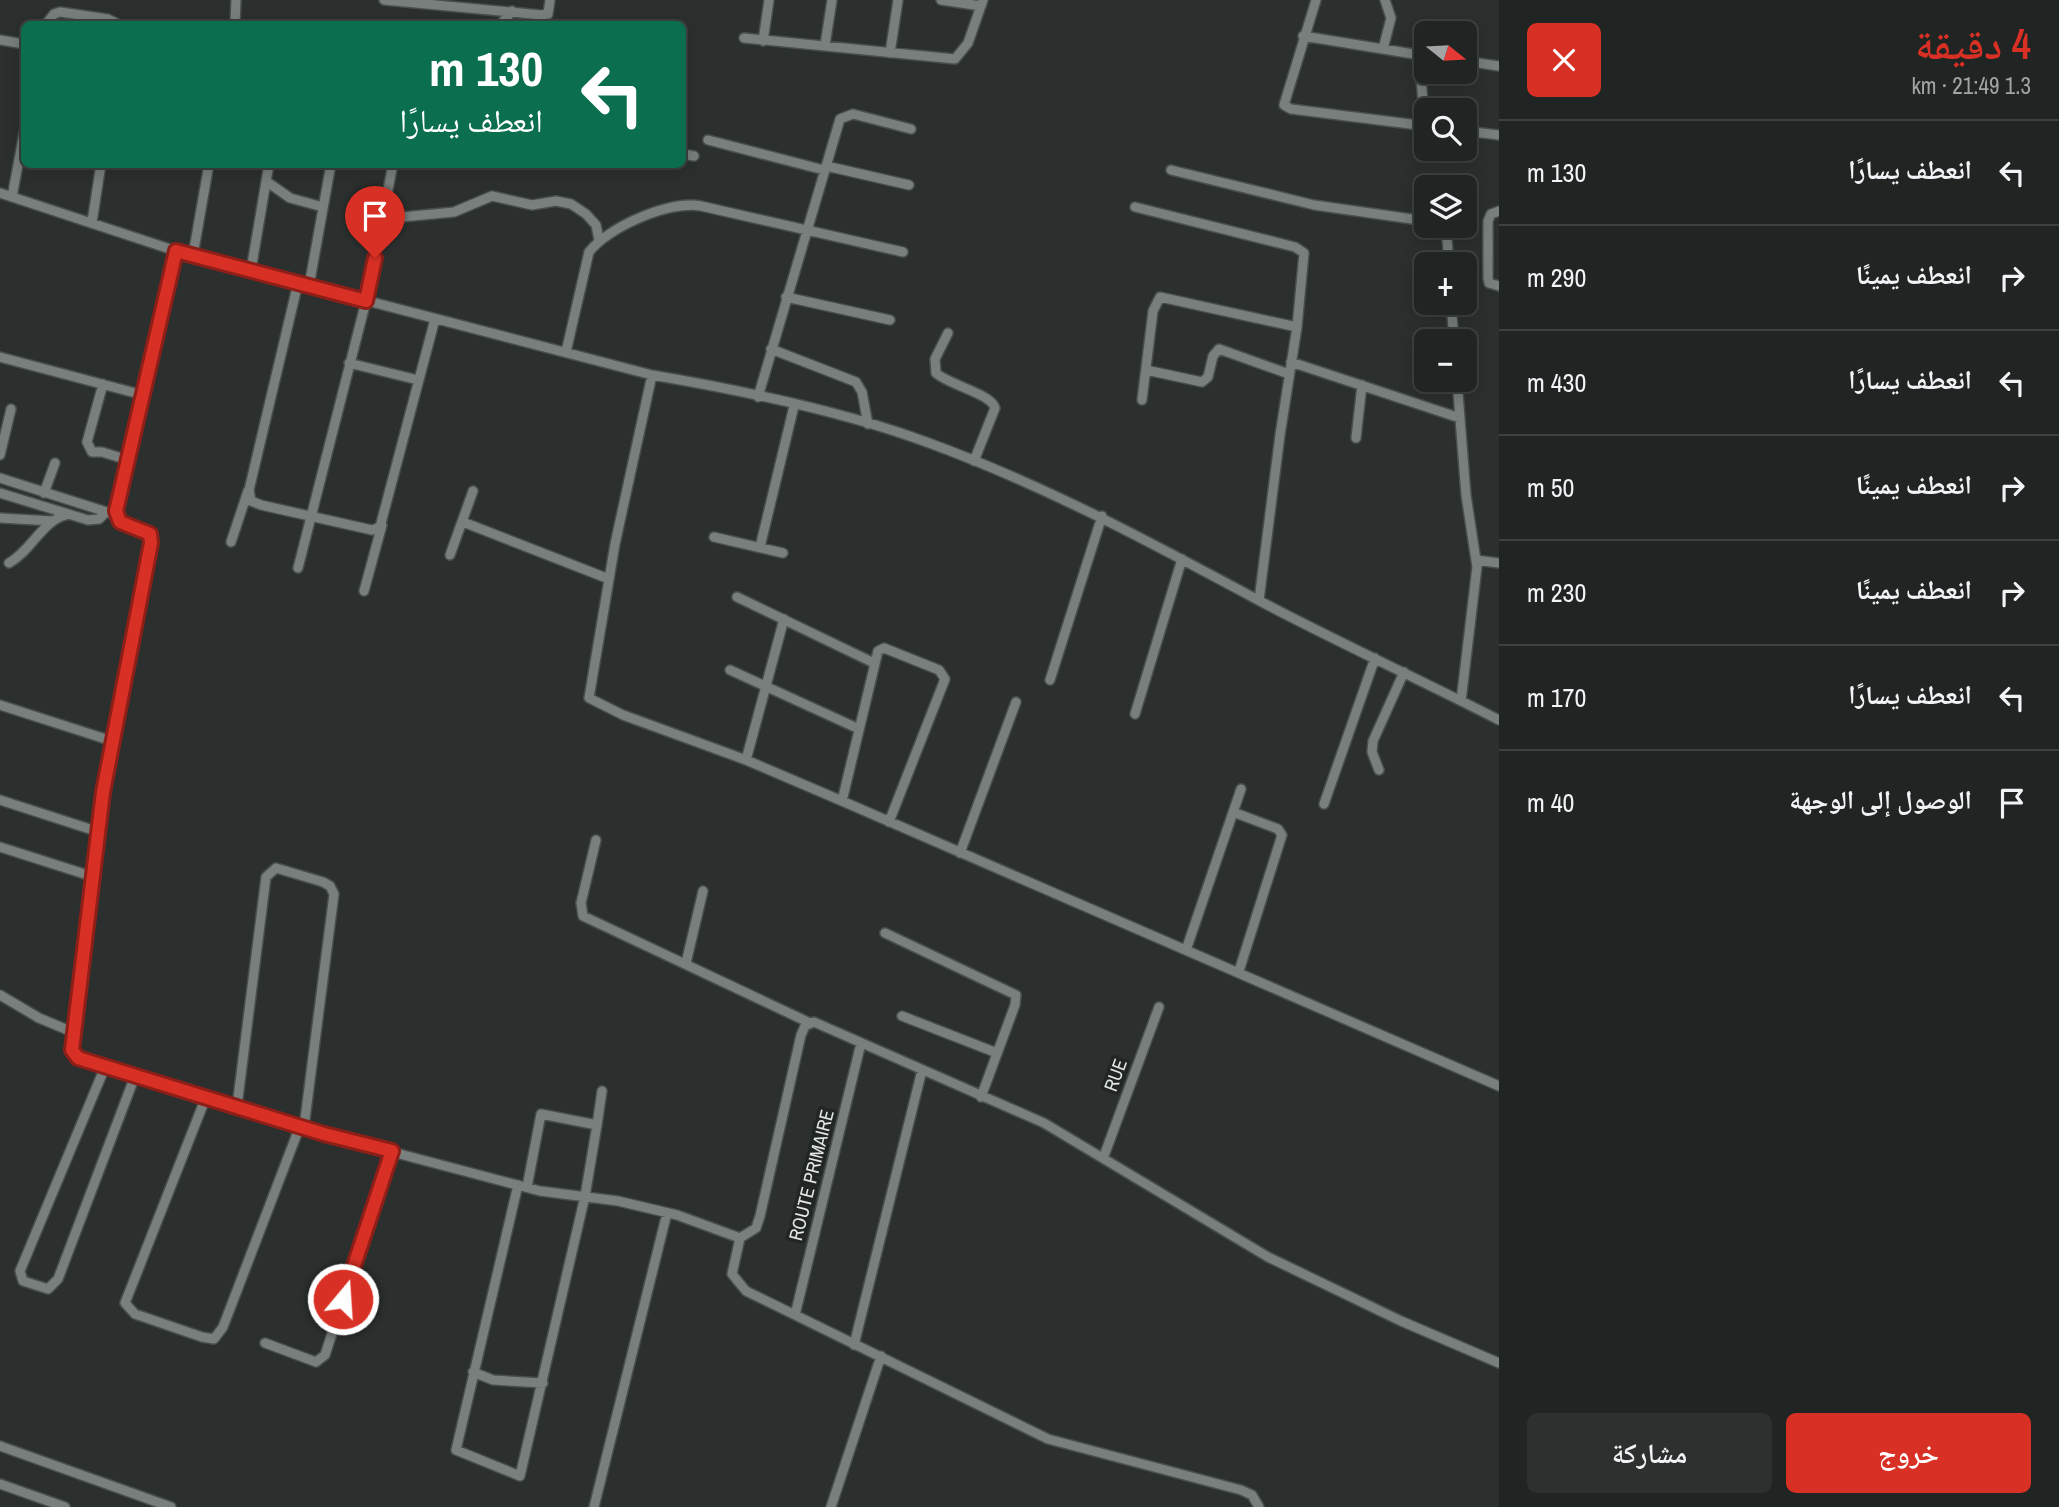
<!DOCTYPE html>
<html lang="ar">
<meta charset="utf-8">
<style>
body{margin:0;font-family:"Archivo Narrow","Noto Naskh Arabic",sans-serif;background:#2d302f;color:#f1f3f6;direction:rtl;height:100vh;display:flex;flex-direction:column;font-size:26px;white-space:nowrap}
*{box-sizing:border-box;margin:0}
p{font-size:23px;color:#a2a4a5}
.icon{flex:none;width:38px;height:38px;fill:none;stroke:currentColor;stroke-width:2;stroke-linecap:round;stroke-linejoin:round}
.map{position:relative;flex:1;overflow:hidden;direction:ltr}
.details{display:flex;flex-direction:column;background:#202422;width:560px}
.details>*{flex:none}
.banner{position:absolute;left:21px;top:21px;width:665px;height:147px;border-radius:10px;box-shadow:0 4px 18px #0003,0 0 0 2px #3d4140;direction:rtl;background:#0b6e4f;color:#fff;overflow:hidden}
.needle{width:46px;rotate:108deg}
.buttons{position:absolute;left:1414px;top:21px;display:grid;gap:14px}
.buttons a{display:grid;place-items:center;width:63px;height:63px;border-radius:10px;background:#202422;box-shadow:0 4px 18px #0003,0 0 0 2px #3d4140;font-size:35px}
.pin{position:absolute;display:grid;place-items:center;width:60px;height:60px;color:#fff;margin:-72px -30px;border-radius:50% 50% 50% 0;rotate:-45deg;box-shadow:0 0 7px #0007}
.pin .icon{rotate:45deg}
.me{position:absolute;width:77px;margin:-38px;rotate:18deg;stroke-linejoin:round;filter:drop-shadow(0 0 5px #0008)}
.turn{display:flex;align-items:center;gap:24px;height:147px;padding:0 28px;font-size:32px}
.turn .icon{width:91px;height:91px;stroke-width:2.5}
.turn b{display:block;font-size:49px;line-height:60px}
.round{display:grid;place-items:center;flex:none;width:74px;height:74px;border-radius:10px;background:#2d302f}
.overview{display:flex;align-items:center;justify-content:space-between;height:119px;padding:0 28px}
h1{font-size:42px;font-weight:600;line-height:52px;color:#d93025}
.primary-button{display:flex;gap:14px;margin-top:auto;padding:14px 28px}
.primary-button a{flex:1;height:80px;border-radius:10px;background:#d93025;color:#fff;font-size:28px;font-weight:600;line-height:80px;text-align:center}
.primary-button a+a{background:#2d302f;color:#f1f3f6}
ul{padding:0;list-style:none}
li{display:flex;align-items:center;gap:21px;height:105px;padding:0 28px;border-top:2px solid #3d4140}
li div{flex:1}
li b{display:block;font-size:26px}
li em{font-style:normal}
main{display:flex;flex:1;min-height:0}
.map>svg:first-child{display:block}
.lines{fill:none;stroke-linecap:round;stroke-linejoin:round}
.minor-casing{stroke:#494e4c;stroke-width:12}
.minor{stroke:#797f7c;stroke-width:9}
.route-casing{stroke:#8d1f18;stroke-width:18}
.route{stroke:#d93025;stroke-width:12}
.labels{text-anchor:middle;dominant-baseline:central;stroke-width:7;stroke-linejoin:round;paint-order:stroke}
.street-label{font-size:19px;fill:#e3e7e5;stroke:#212624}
</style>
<main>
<section class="details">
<div class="overview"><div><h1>4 دقيقة</h1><p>1.3 km · 21:49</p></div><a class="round" style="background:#d93025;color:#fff"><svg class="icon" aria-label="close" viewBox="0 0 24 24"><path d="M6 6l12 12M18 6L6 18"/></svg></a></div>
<ul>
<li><svg class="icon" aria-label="left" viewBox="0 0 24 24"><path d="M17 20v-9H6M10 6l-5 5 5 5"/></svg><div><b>انعطف يسارًا</b></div><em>130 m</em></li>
<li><svg class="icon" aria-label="right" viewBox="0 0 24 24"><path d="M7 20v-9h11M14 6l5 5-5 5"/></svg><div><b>انعطف يمينًا</b></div><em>290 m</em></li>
<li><svg class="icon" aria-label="left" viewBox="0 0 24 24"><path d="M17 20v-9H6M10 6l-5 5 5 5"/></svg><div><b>انعطف يسارًا</b></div><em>430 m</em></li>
<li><svg class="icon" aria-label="right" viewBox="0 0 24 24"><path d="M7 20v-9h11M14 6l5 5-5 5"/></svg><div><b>انعطف يمينًا</b></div><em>50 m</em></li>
<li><svg class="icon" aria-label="right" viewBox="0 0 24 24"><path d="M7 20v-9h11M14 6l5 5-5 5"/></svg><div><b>انعطف يمينًا</b></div><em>230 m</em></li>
<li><svg class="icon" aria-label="left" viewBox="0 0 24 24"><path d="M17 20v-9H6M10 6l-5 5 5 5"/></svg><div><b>انعطف يسارًا</b></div><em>170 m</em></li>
<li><svg class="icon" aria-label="arrive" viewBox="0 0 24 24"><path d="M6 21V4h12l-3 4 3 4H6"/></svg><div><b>الوصول إلى الوجهة</b></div><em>40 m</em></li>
</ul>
<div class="primary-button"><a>خروج</a><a>مشاركة</a></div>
</section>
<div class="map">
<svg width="1499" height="1507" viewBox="0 0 1499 1507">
<rect width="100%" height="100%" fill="#2b302e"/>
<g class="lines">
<defs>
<path id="minor" d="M384 0 541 15 548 14 550 0
M941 0 981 6
M1316 0 1284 105 1291 109 1426 126
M46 24 54 14 60 12 108 19 118 24
M235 24 236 0
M501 24 512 11
M1303 36 1426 56
M744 38 955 59 968 43 983 0
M0 40 24 44
M763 41 769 0
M825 45 832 0
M1383 49 1391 18 1385 0
M890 53 898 0
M1419 55 1425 126
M1465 61 1499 66
M1465 131 1499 135
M708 140 824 170
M682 154 694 156
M826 166 909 185
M1171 170 1314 205 1426 221
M266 181 290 198 323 207
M0 193 176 251 652 375C740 390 846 412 929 443 1044 485 1150 542 1258 600 1337 642 1419 679 1499 720
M12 197 24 133
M1135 207 1295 247 1304 253 1297 327 1280 435 1259 600
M1499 211 1491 214 1488 221V278L1489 283 1499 286
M383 214 402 217 454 212 492 196 532 205 556 201 571 204 586 214 596 225 599 240
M92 222 101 164
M1446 226 1449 264
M176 251 116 511 120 521 150 534 151 543 103 792 73 1046 78 1058 324 1134 540 1191 618 1201 677 1215 740 1238 756 1228 760 1216 801 1035 805 1026 814 1022 1044 1123 1268 1257 1401 1321 1499 1363
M193 255 209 164
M251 270 269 164
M298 283 249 490 251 501 261 505 372 530 380 527 435 319
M309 286 331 164
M786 297 890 320
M1451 303 1454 341
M948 333 935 359 936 373C949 385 992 394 995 408L974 461
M771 349 856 382 862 392 868 424
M566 352 589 252C608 227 670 200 701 206L903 252
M0 357 143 395
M1291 362 1460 418
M349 363 418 380
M1146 370 1202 382 1208 377 1213 356 1219 349 1289 374
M652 375 615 544 589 698 623 715 746 760 842 801 1499 1086
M1457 380 1466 495 1477 567 1461 701
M103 384 87 442 92 452H102L128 460
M758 397 840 119 853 114 911 129
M1142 400 1153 311 1160 297 1297 327
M1356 438 1362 385
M0 455 11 409
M0 478 116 515
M0 493 88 520 99 519 106 512
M44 493 55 463
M0 518 52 521
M463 522 609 579
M714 537 783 553
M231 542 248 491
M760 547 794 406
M450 555 473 491
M1476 560 1499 563
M9 563C31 551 42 521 66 515
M298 568 366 301 393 164
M364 591 382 525
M737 597 874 663
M730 670 859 729
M1050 680 1102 516
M0 705 112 741
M1135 714 1182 559
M746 760 784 619
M1379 770 1372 752 1373 741 1404 672
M0 800 99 832
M842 801 878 651 884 648 939 670 945 679 889 822
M1324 804 1375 658
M1233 812 1278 829 1282 835 1239 971
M596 840 581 903 583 916 810 1023
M0 847 94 877
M960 853 1016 702
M885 933 1016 995 1015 1005 981 1097
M1186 950 1241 789
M686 963 703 891
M0 995 39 1018 75 1033
M902 1016 997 1053
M105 1067 20 1271 23 1281 48 1289 58 1279 135 1076
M206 1097 125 1303 135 1314 202 1337 214 1339 223 1327 300 1126
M237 1106 266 877 276 868 323 882 330 886 334 894 304 1127
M597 1125 602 1091
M1104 1156 1159 1007
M518 1185 456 1450 520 1476 585 1196 597 1125 541 1114 527 1187
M740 1238 732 1274 746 1291 1048 1439 1241 1490 1252 1495 1259 1507
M795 1315 861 1043
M265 1343 316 1362 325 1355 392 1151
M854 1345 922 1070
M473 1372 493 1380 543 1383
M0 1446 171 1507
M0 1484 65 1507
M594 1507 667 1213
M831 1507 881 1356"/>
</defs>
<use href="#minor" class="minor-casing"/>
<use href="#minor" class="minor"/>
</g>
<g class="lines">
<defs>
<path id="route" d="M343 1299 392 1151 324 1134 94 1063 78 1058 72 1050 103 792 151 543 150 534 120 522 116 511 176 251 366 301 375 258"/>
</defs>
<use href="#route" class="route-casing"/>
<use href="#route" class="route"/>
</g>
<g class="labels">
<g class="street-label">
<text transform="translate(1115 1075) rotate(-70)">RUE</text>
<text transform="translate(811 1175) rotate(-76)">ROUTE PRIMAIRE</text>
</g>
</g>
</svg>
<div class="buttons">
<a><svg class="needle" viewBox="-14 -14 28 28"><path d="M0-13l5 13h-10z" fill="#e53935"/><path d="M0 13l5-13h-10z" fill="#a2a4a5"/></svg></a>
<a><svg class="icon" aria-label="search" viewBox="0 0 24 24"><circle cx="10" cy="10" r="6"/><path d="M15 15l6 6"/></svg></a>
<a><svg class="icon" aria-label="layers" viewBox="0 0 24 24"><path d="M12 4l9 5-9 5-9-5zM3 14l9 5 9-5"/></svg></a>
<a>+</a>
<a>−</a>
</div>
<div class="pin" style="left:375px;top:258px;background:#d93025"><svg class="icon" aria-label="arrive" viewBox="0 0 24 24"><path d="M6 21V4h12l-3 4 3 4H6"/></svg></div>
<svg class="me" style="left:343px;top:1299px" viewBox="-20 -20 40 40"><circle r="17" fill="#d93025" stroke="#fff" stroke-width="3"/><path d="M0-11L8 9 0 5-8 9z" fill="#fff"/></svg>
<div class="banner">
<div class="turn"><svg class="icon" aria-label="left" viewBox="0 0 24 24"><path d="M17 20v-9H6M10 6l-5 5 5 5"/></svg><div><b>130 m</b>انعطف يسارًا</div></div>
</div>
</div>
</main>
